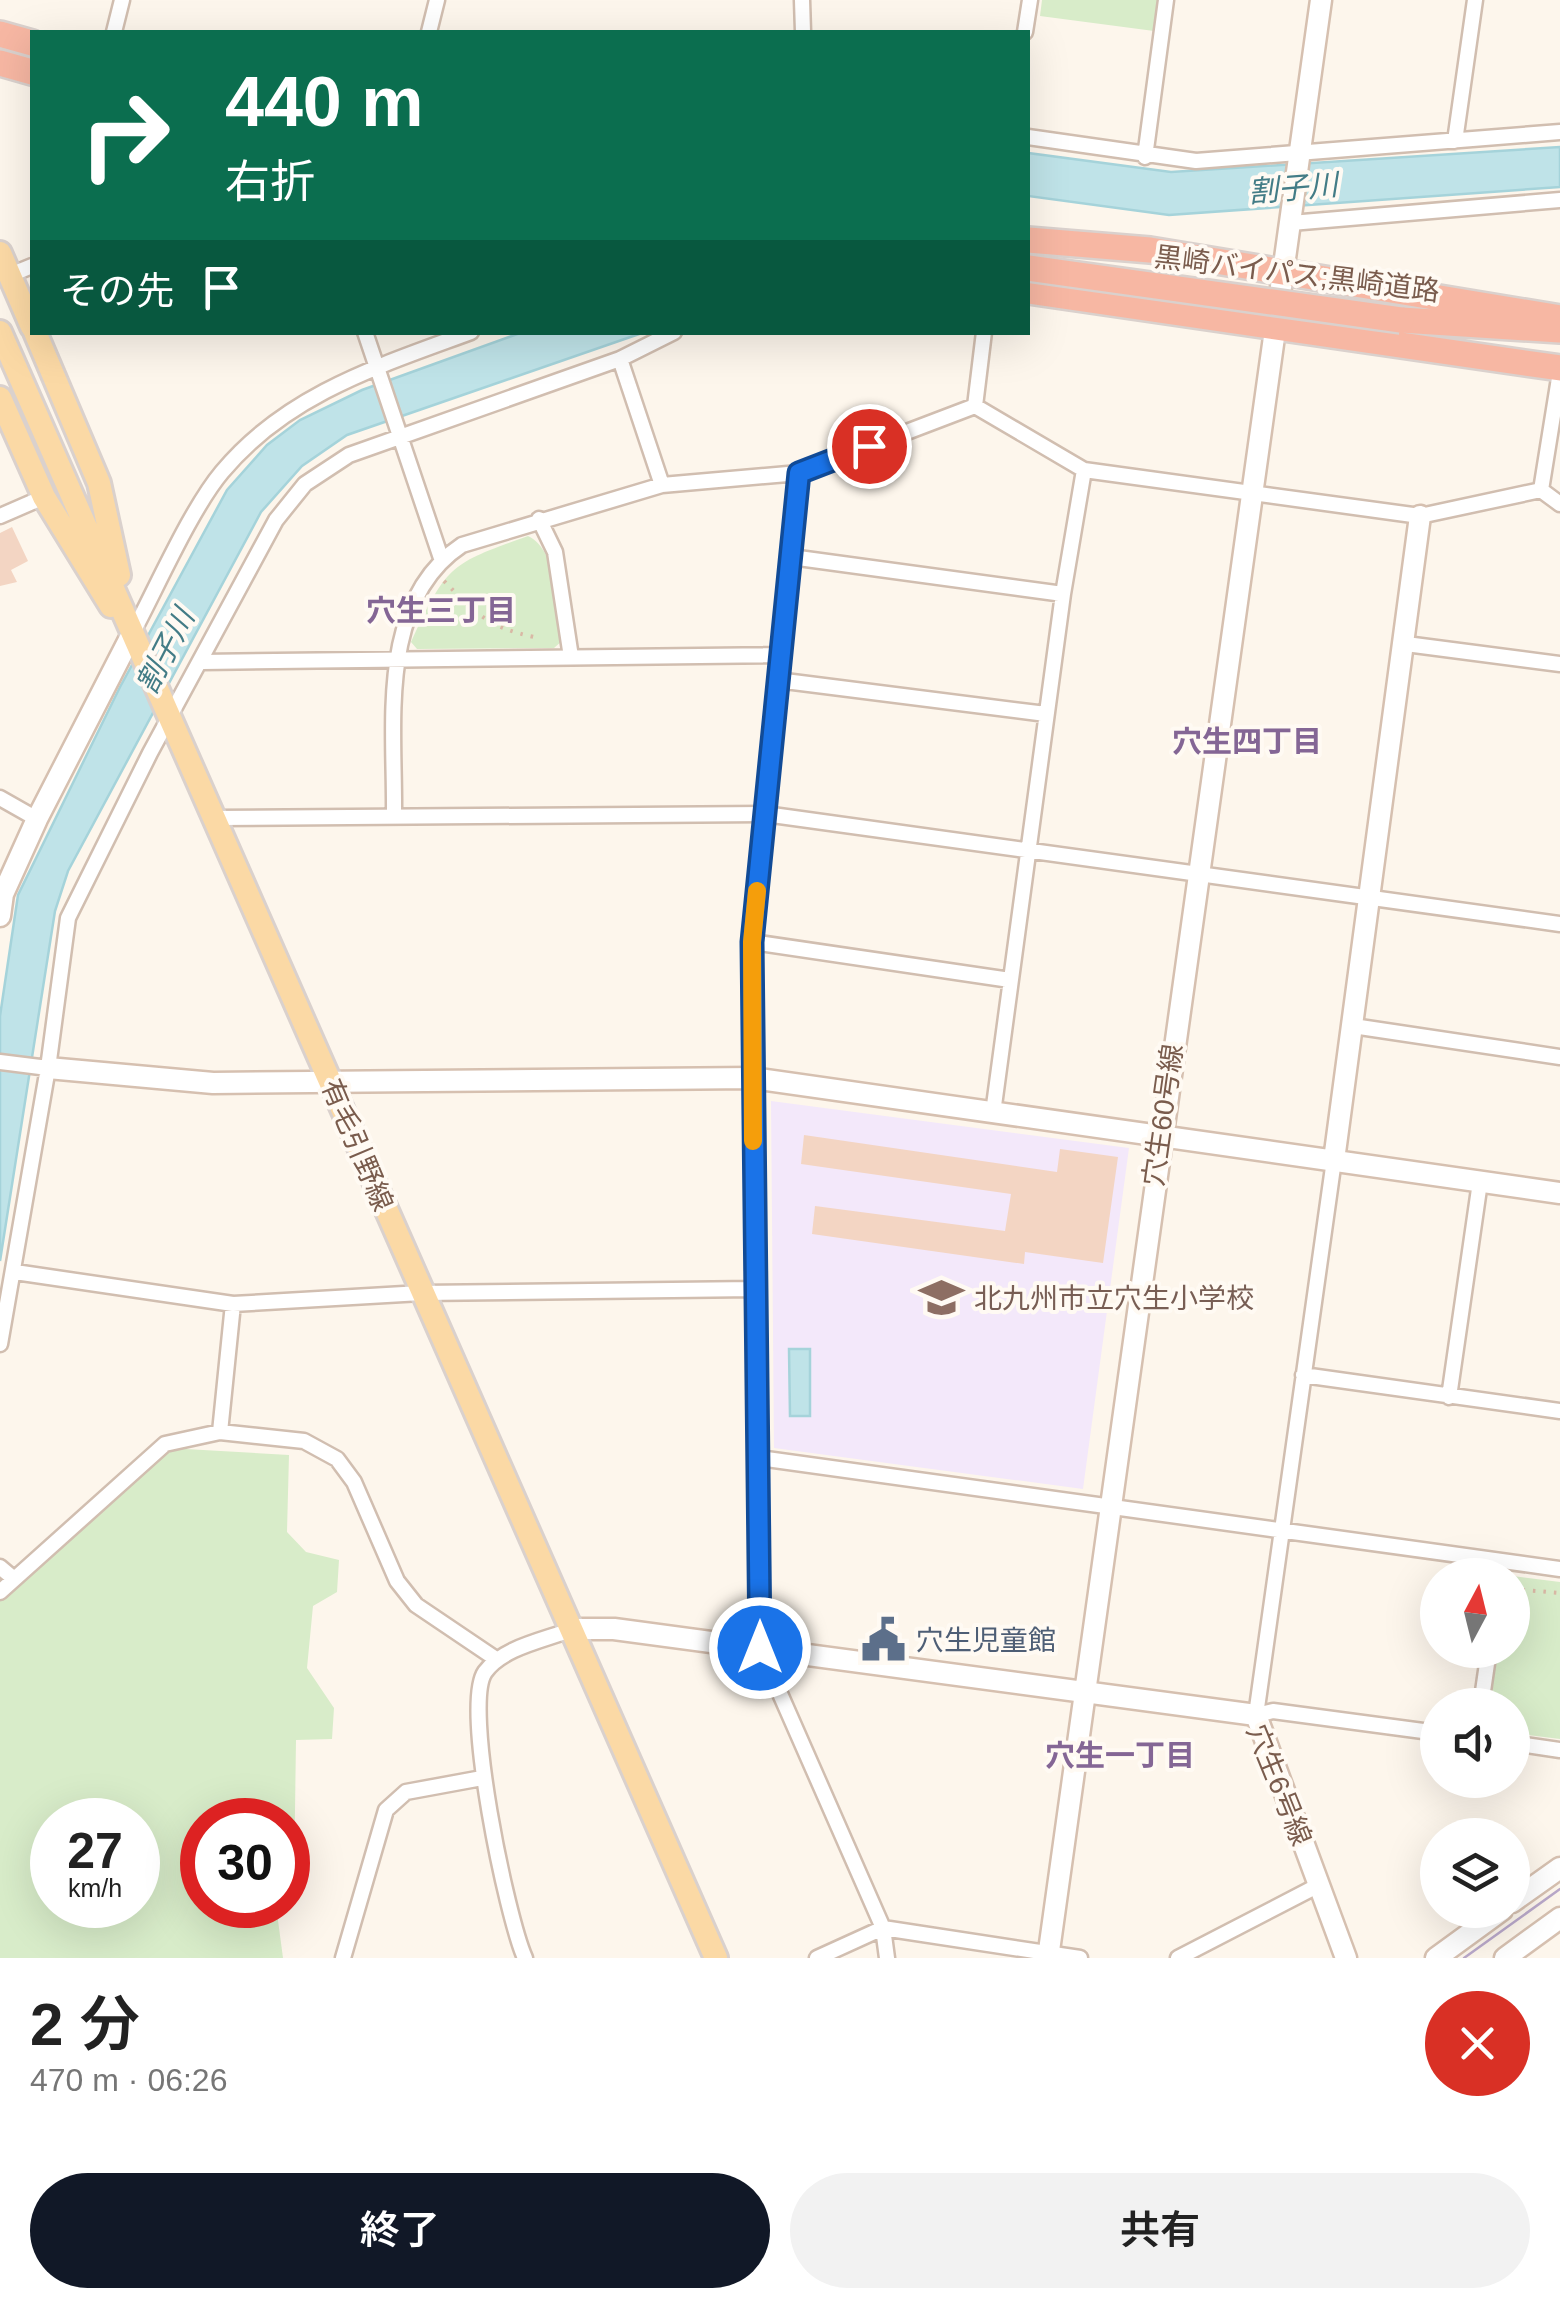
<!DOCTYPE html>
<html lang="ja">
<meta charset="utf-8">
<style>
body{margin:0;font-family:Helvetica,"Noto Sans JP",sans-serif;background:#f2f2f2;color:#222;height:100vh;display:flex;flex-direction:column;font-size:38px;white-space:nowrap}
*{box-sizing:border-box;margin:0}
p{font-size:32px;color:#767676}
.icon{flex:none;width:55px;height:55px;fill:none;stroke:currentColor;stroke-width:2;stroke-linecap:round;stroke-linejoin:round}
.map{position:relative;height:1958px;overflow:hidden}
.drawer{display:flex;flex-direction:column;background:#fff;flex:1}
.drawer>*{flex:none}
.hud{position:absolute;left:30px;top:30px;width:1000px;height:305px;border-radius:0px;box-shadow:0 10px 40px #0002;background:#0b6e4f;color:#fff;overflow:hidden}
.needle{width:65px;rotate:7deg}
.tools{position:absolute;left:1420px;top:1558px;display:grid;gap:20px}
.tools a{display:grid;place-items:center;width:110px;height:110px;border-radius:50%;background:#fff;box-shadow:0 10px 40px #0002;font-size:50px}
.speed{position:absolute;left:30px;top:1798px;display:flex;gap:20px;font-size:50px;font-weight:700;text-align:center}
.speed>*{display:grid;place-content:center;width:130px;height:130px;border-radius:50%;background:#fff;box-shadow:0 10px 40px #0002;line-height:1}
.speed small{font-size:25px;font-weight:400}
.speed .limit{border:15px solid #d22;background:#fff;color:#111}
.pin{position:absolute;display:grid;place-items:center;width:85px;height:85px;color:#fff;margin:-42px;border:5px solid #fff;border-radius:50%;box-shadow:0 2px 10px #0007}
.me{position:absolute;width:110px;margin:-55px;rotate:0deg;stroke-linejoin:round;filter:drop-shadow(0 0 8px #0008)}
.turn{display:flex;align-items:center;gap:35px;height:210px;padding:0 30px;font-size:45px}
.turn .icon{width:130px;height:130px;stroke-width:2.5}
.turn b{display:block;font-size:70px;line-height:85px}
.then{display:flex;align-items:center;height:95px;padding:0 30px;background:#0003;gap:20px;font-size:38px}
.round{display:grid;place-items:center;flex:none;width:105px;height:105px;border-radius:52px;background:#f2f2f2}
.head{display:flex;align-items:center;justify-content:space-between;height:170px;padding:0 30px}
h1{font-size:60px;font-weight:600;line-height:75px}
.cta{display:flex;gap:20px;margin-top:auto;padding:20px 30px}
.cta a{flex:1;height:115px;border-radius:60px;background:#111827;color:#fff;font-size:40px;font-weight:600;line-height:115px;text-align:center}
.cta a+a{background:#f2f2f2;color:#222}
.map>svg:first-child{display:block}
.education{fill:#f3e8fa}
.green{fill:#d8ecc9;fill-rule:evenodd}
.water{fill:#bfe3e8;stroke:#a5d3da;stroke-width:2.5}
.building{fill:#f3d5c3}
.lines{fill:none;stroke-linecap:round;stroke-linejoin:round}
.street-casing{stroke:#d1beb0;stroke-width:19}
.secondary-casing{stroke:#d6c0b0;stroke-width:25}
.primary-casing{stroke:#dad1cd;stroke-width:28}
.highway-casing{stroke:#dad1cd;stroke-width:30}
.path{stroke:#d9b8a5;stroke-width:4;stroke-dasharray:2.5 8;stroke-linecap:butt}
.street{stroke:#fff;stroke-width:14}
.secondary{stroke:#fff;stroke-width:20}
.primary{stroke:#fbd9a5;stroke-width:22}
.highway{stroke:#f7b7a3;stroke-width:25}
.tram{stroke:#b9a8c9;stroke-width:2.5}
.highway-bridge-casing{stroke:#dad1cd;stroke-width:30;stroke-linecap:butt}
.highway-bridge{stroke:#f7b7a3;stroke-width:25}
.route-casing{stroke:#114b97;stroke-width:25}
.route{stroke:#1a73e8;stroke-width:18}
.slow{stroke:#f59e0b;stroke-width:18}
.labels{text-anchor:middle;dominant-baseline:central;stroke-width:8;stroke-linejoin:round;paint-order:stroke}
.street-label{font-size:28px;fill:#7a5c4d;stroke:#fffaf3}
.education-label{font-size:28px;fill:#785e54;stroke:#fffaf3;text-anchor:start}
.service-label{font-size:28px;fill:#4e5e75;stroke:#fffaf3;text-anchor:start}
.water-label{font-size:30px;font-style:italic;fill:#437c86;stroke:#fffaf3}
.neighbourhood-label{font-size:30px;font-weight:bold;fill:#846695;stroke:#fffaf3}
</style>
<div class="map">
<svg width="1560" height="1958" viewBox="0 0 1560 1958">
<rect width="100%" height="100%" fill="#fdf6ec"/>
<path class="education" d="M771 1101 1129 1148 1083 1489 774 1448Z"/>
<path class="green" d="M1042 0H1158L1154 31 1040 16Z
M528 536C559 551 558 611 562 641L554 648 417 649 411 642C447 565 449 564 528 536Z
M168 1448 289 1455 287 1532 306 1552 339 1560 337 1592 313 1606 307 1668 334 1708 332 1739 296 1740 294 1881 288 1893V1820H202V1905H281L277 1913 283 1958H0V1601ZM52 1820H138V1905H52Z
M1513 1576 1560 1582V1739L1513 1733 1512 1705H1489L1496 1650H1512Z"/>
<path class="water" d="M1560 147V187L1169 215 1028 196V153L1171 172Z
M520 333H642L347 435 302 466 261 512 68 871 55 911 0 1261V1016L18 895 120 687 227 490 267 445 300 420 362 390Z
M789 1349H810V1416H790Z"/>
<path class="building" d="M12 527 28 561 11 570 17 582 0 586V533Z
M804 1135 1057 1172 1060 1149 1118 1157 1103 1263 1025 1252 1024 1264 812 1234 815 1206 1005 1231 1011 1194 801 1164Z"/>
<g class="lines">
<defs>
<path id="street" d="M802 0 803 32
M114 32 122 0
M429 32 437 0
M1025 32 1030 0
M1028 137 1196 161 1560 132
M1455 141 1475 0
M1145 157 1166 0
M1291 223 1560 200
M10 275 32 266
M365 332 441 558
M620 359 662 485
M975 406 984 332
M799 473 752 942 760 1648 883 1928 887 1958
M1541 490 1560 372
M0 516 44 497
M539 519 555 552 571 657
M791 557 1063 594
M133 632C157 587 191 509 222 472 287 394 379 366 471 332
M1406 644 1560 664
M202 662 779 655
M777 680 1046 714
M0 798 37 819
M394 813C395 725 377 601 462 545L662 485 799 473 975 406 1084 470 1420 516 1541 490 1560 504
M217 818 765 814 1560 924
M752 942 1010 980
M1353 1026 1560 1057
M0 1062 48 1068
M993 1113 1063 594 1084 470
M1334 1160 1256 1715 1273 1711 1438 1733
M15 1272 233 1304 421 1293 754 1289
M0 1344 48 1068 68 918 150 753 276 520 305 484 349 455 620 359 674 332
M1303 1375 1560 1411
M1449 1397 1480 1182
M220 1432 233 1304
M759 1458 1560 1569
M0 1567 13 1578
M0 1592 165 1444 220 1432 304 1441 337 1459 354 1482 397 1581 416 1605 496 1659
M1481 1705 1489 1650
M1512 1743 1560 1750
M343 1958 386 1810 406 1792 482 1778
M525 1958C507 1918 462 1705 485 1672 503 1647 545 1640 573 1629
M817 1958 883 1928 1080 1958
M1178 1958 1319 1885"/>
<path id="secondary" d="M0 916 3 894 37 819 133 632
M48 1068 213 1083 753 1078 1560 1193
M1334 1160 1420 516
M573 1629H614L1256 1715 1346 1958
M1512 1902 1560 1868
M1048 1958 1321 0
M1436 1958 1502 1910
M1505 1958 1560 1918"/>
<path id="primary" d="M0 253 32 327
M0 332 716 1958
M35 332 99 483 119 575
M0 398 44 497 111 606"/>
<path id="highway" d="M0 34 32 43
M0 63 32 72
M1028 240 1150 250 1560 318
M1028 291 1560 368
M1401 320 1560 330"/>
</defs>
<use href="#street" class="street-casing"/>
<use href="#secondary" class="secondary-casing"/>
<use href="#primary" class="primary-casing"/>
<use href="#highway" class="highway-casing"/>
<path class="path" d="M444 581C476 614 488 627 534 637V643
M1512 1589 1560 1593"/>
<use href="#street" class="street"/>
<use href="#secondary" class="secondary"/>
<use href="#primary" class="primary"/>
<use href="#highway" class="highway"/>
<path class="tram" d="M1464 1958 1560 1889"/>
<defs>
<path id="highway-bridge" d="M1028 268 1401 320"/>
</defs>
<use href="#highway-bridge" class="highway-bridge-casing"/>
<use href="#highway-bridge" class="highway-bridge"/>
</g>
<g class="lines">
<defs>
<path id="route" d="M760 1648 752 942 799 473 869 446"/>
</defs>
<use href="#route" class="route-casing"/>
<use href="#route" class="route"/>
<path class="slow" d="M753 1141 752 942 757 891"/>
</g>
<defs>
<symbol id="school-bare" viewBox="-9 -9 18 18"><path d="M0-5L7-2L0 1L-7-2ZM-4 1L0 2.5L4 1V4Q0 6-4 4Z" fill="#8d6e63" stroke="#fffaf3" stroke-width="2.5" paint-order="stroke"/></symbol>
<symbol id="civic-bare" viewBox="-9 -9 18 18"><path d="M-.6-6.5H3V-4.5H.6V-3L4-1V1h2V6H-6V1h2V-1L-.6-3ZM-1.2 2.5V6h2.4V2.5Z" fill="#5c6f8a" stroke="#fffaf3" stroke-width="2.5" paint-order="stroke"/></symbol>
</defs>
<g fill-rule="evenodd">
<use href="#school-bare" x="910" y="1266" width="63" height="63"/>
<use href="#civic-bare" x="852" y="1608" width="63" height="63"/>
</g>
<g class="labels">
<g class="street-label">
<text transform="translate(1297 274) rotate(7)">黒崎バイパス;黒崎道路</text>
<text transform="translate(1163 1115) rotate(-82)">穴生60号線</text>
<text transform="translate(357 1145) rotate(67)">有毛引野線</text>
<text transform="translate(1279 1785) rotate(68)">穴生6号線</text>
</g>
<g class="education-label">
<text x="974" y="1298">北九州市立穴生小学校</text>
</g>
<g class="service-label">
<text x="916" y="1640">穴生児童館</text>
</g>
<g class="water-label">
<text transform="translate(1293 188) rotate(-5)">割子川</text>
<text transform="translate(165 651) rotate(-63)">割子川</text>
</g>
<g class="neighbourhood-label">
<text x="441" y="610">穴生三丁目</text>
<text x="1247" y="741">穴生四丁目</text>
<text x="1120" y="1755">穴生一丁目</text>
</g>
</g>
</svg>
<div class="tools">
<a><svg class="needle" viewBox="-14 -14 28 28"><path d="M0-13l5 13h-10z" fill="#e53935"/><path d="M0 13l5-13h-10z" fill="#767676"/></svg></a>
<a><svg class="icon" aria-label="sound" viewBox="0 0 24 24"><path d="M4 9h4l5-4v14l-5-4H4zM17 9q2 3 0 6"/></svg></a>
<a><svg class="icon" aria-label="layers" viewBox="0 0 24 24"><path d="M12 4l9 5-9 5-9-5zM3 14l9 5 9-5"/></svg></a>
</div>
<div class="speed"><div>27<small>km/h</small></div><div class="limit">30</div></div>
<div class="pin" style="left:869px;top:446px;background:#d93025"><svg class="icon" aria-label="arrive" viewBox="0 0 24 24"><path d="M6 21V4h12l-3 4 3 4H6"/></svg></div>
<svg class="me" style="left:760px;top:1648px" viewBox="-20 -20 40 40"><circle r="17" fill="#1a73e8" stroke="#fff" stroke-width="3"/><path d="M0-11L8 9 0 5-8 9z" fill="#fff"/></svg>
<div class="hud">
<div class="turn"><svg class="icon" aria-label="right" viewBox="0 0 24 24"><path d="M7 20v-9h11M14 6l5 5-5 5"/></svg><div><b>440 m</b>右折</div></div>
<div class="then">その先<svg class="icon" aria-label="arrive" viewBox="0 0 24 24"><path d="M6 21V4h12l-3 4 3 4H6"/></svg></div>
</div>
</div>
<section class="drawer">
<div class="head"><div><h1>2 分</h1><p>470 m · 06:26</p></div><a class="round" style="background:#d93025;color:#fff"><svg class="icon" aria-label="close" viewBox="0 0 24 24"><path d="M6 6l12 12M18 6L6 18"/></svg></a></div>
<div class="cta"><a>終了</a><a>共有</a></div>
</section>
